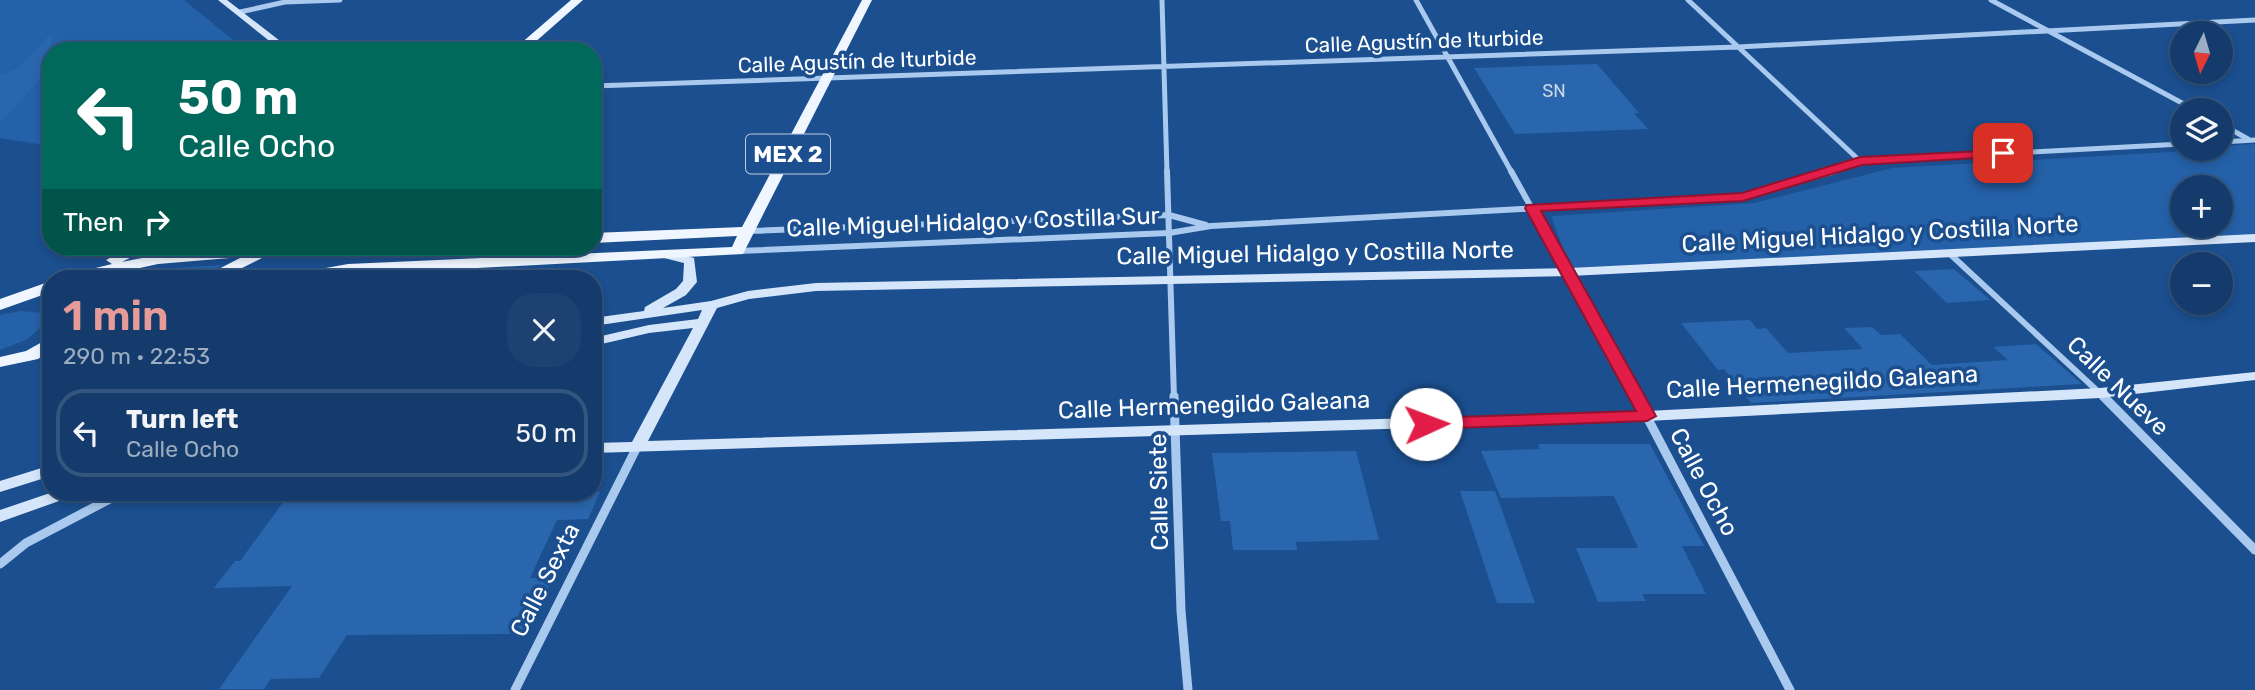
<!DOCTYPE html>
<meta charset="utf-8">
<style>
body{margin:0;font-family:Rubik,sans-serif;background:#1d4271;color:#f1f3f6;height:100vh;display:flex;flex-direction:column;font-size:26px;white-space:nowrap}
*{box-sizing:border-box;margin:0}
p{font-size:23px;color:#9dadc1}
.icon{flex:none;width:38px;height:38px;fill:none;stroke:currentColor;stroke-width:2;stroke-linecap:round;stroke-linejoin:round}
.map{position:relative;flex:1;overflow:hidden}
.sheet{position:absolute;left:42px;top:270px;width:560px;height:231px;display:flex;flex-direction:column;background:#143b6b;border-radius:28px;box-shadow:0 4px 10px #0003,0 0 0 2px #33557e}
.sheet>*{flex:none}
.guide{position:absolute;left:42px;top:42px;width:560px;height:214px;border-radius:28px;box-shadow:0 4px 10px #0003,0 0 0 2px #33557e;background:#00695c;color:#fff;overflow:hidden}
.needle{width:46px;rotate:185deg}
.fabs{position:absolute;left:2170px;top:21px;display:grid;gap:14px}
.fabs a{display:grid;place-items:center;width:63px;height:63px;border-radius:50%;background:#143b6b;box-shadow:0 4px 10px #0003,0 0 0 2px #33557e;font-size:35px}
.pin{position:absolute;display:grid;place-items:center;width:60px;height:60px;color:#fff;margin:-30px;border-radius:14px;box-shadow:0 4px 10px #0006}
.me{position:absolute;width:77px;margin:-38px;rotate:88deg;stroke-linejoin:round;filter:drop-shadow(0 0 5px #0008)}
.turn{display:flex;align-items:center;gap:24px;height:147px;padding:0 21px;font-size:32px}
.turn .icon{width:91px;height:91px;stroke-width:2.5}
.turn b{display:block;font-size:49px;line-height:60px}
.then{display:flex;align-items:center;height:66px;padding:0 21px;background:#0003;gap:14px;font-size:26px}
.round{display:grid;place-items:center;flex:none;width:74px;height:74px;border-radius:28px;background:#1d4271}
.summary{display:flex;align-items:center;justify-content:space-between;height:119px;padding:0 21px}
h1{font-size:42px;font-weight:600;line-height:52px;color:#e69b98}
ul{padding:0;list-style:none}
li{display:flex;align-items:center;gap:21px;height:88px;margin:0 14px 10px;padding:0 7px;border:4px solid #33557e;border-radius:28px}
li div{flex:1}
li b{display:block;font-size:26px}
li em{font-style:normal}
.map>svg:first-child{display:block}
.green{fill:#2461a8;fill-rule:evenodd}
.building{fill:#2a66ad}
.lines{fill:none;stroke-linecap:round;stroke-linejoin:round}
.street-far2{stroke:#a9c9ee;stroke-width:5}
.street-far1{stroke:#a9c9ee;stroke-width:6}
.street{stroke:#a9c9ee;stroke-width:9}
.secondary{fill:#d6e6fa;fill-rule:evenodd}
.primary{fill:#f0f6ff;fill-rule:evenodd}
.route{fill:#e11d48;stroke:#92132f;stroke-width:2}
.labels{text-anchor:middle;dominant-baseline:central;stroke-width:7;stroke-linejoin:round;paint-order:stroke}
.far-number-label{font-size:18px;fill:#cad9ea}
.far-street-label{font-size:21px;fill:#fff;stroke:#1b4f8f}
.shield{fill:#1b4f8f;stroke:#bbcadd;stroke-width:2}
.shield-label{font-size:23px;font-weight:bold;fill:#fff}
.street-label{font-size:24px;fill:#fff;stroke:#1b4f8f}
</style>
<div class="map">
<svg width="2255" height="690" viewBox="0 0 2255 690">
<rect width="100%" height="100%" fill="#1b4f8f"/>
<path class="green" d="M0 0H184L247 51H51V146L0 138Z
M2255 144V235L1571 270 1551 216 1754 203 1892 168 2221 149V146ZM2182 187H2221V226H2182Z
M223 265 193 278H104L140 270Z
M21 311 43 313 47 322 26 340 0 350V315Z"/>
<path class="building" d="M51 33V76L42 77 0 123V75L17 69Z
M1597 64 1639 113H1634L1648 129 1515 134 1474 68Z
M1954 269 1990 300 1947 303 1914 271Z
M1750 320 1757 329 1766 328 1788 353 1863 349 1844 328 1872 327 1881 335 1900 334 1932 365 2008 360 1993 347 2036 344 2082 384 1751 403 1724 369 1718 370 1681 323Z
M1538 444H1650L1704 546H1682L1706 594H1642L1646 601 1598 602 1576 548H1638L1614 496 1501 498 1481 451 1540 449Z
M1356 451 1379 540 1296 542 1297 550H1233L1230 521H1221L1212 453Z
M1460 491H1495L1535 603H1497Z
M413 492H600L588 519 557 520 530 578H553L526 634 347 635 319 678 271 679 264 689H219L292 586 214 588 235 561H240L287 497 412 495Z"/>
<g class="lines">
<path class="street-far2" d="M1162 0 1167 173
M1416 0 1512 173
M1688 0 1860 161
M1991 0 2195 110
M240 12 285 2 340 0
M593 86 1738 47 2255 20
M2221 124 2248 139
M2221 142 2255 140
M1829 173 1860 161 2182 144"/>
<path class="street-far1" d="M1167 171 1174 398
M1511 171 1637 398
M748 231 1169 215 1206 225
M738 251 1169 233 1211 226 1743 197 1835 171
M1949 253 2105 398"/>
<path class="street" d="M1174 396 1181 611 1188 690
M1636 396 1790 690
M2103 396 2255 550
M0 564 26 543 123 492
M515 690 638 445"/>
<path class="secondary" d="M218 0H227L293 51H282Z
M2255 234V242L1570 276 816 291 749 299 717 308 648 441 1647 411 2100 388 2255 372V380L2100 398 1647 421 593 453V443L632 442 693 328 649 333 593 346V338L649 325 698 319 702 310 593 326V318L644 311 645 307 676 289 683 281 684 263 664 258 662 255 664 252 668 251 694 258 697 282 686 295 663 308 711 301 748 291 816 283 1570 268Z
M51 465V476L0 492V481Z
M53 492H97L95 496 59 501 0 522V510Z"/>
<path class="primary" d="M571 0H583L525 51H512Z
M862 0H872L743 254 290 278 298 273 348 264 732 247 737 236 593 243V233L742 227Z
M131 247H151L122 262C208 243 303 243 391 247L383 252 268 255 222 278H201L242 257 158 264 94 278H65L67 275 112 264 106 260Z
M51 281V292L0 310V299Z
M51 337V350L38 359 0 367V357L26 351Z"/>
</g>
<path class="route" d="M2003 150 2009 153 2007 156 1862 165 1743 201 1541 211 1656 416 1647 421 1426 429 1417 424 1426 418 1636 411 1525 208 1527 205 1742 193 1860 157Z"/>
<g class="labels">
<g class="far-number-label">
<text x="1554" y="91">SN</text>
</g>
<g class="far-street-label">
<text transform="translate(1424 41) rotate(-2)">Calle Agustín de Iturbide</text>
<text transform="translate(857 61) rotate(-2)">Calle Agustín de Iturbide</text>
</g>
<rect class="shield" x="746" y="134.5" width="84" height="39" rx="5"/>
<g class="shield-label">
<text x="788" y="154">MEX 2</text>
</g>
<g class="street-label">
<text transform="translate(973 222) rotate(-2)">Calle Miguel Hidalgo y Costilla Sur</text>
<text transform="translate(1880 234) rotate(-3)">Calle Miguel Hidalgo y Costilla Norte</text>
<text transform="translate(1315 253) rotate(-1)">Calle Miguel Hidalgo y Costilla Norte</text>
<text transform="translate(1822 382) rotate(-3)">Calle Hermenegildo Galeana</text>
<text transform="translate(2118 386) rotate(44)">Calle Nueve</text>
<text transform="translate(1214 405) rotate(-2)">Calle Hermenegildo Galeana</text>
<text transform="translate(1704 482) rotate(62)">Calle Ocho</text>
<text transform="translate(1159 492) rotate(-91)">Calle Siete</text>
<text transform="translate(545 580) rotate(-63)">Calle Sexta</text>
</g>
</g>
</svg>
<div class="fabs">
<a><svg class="needle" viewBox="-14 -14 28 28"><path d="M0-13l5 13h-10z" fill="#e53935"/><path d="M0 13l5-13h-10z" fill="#9dadc1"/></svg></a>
<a><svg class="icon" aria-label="layers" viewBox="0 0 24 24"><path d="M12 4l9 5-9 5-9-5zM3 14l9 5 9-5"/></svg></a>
<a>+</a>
<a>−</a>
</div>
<div class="pin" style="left:2003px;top:153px;background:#d93025"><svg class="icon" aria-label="arrive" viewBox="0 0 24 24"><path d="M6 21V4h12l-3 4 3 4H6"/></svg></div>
<svg class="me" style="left:1426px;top:424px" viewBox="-20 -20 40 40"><circle r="19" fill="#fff"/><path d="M0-13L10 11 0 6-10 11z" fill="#e11d48"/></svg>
<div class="guide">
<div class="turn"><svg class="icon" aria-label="left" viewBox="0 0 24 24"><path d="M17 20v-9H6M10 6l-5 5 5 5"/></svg><div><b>50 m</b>Calle Ocho</div></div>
<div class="then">Then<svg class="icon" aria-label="right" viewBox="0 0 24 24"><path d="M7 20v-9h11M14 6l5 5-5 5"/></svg></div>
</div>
<section class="sheet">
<div class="summary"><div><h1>1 min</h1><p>290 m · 22:53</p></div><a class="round"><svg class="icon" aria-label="close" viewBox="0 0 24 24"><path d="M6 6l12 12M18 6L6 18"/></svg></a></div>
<ul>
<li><svg class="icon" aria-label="left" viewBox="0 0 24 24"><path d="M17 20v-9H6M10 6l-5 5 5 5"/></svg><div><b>Turn left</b><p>Calle Ocho</p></div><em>50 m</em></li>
</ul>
</section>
</div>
